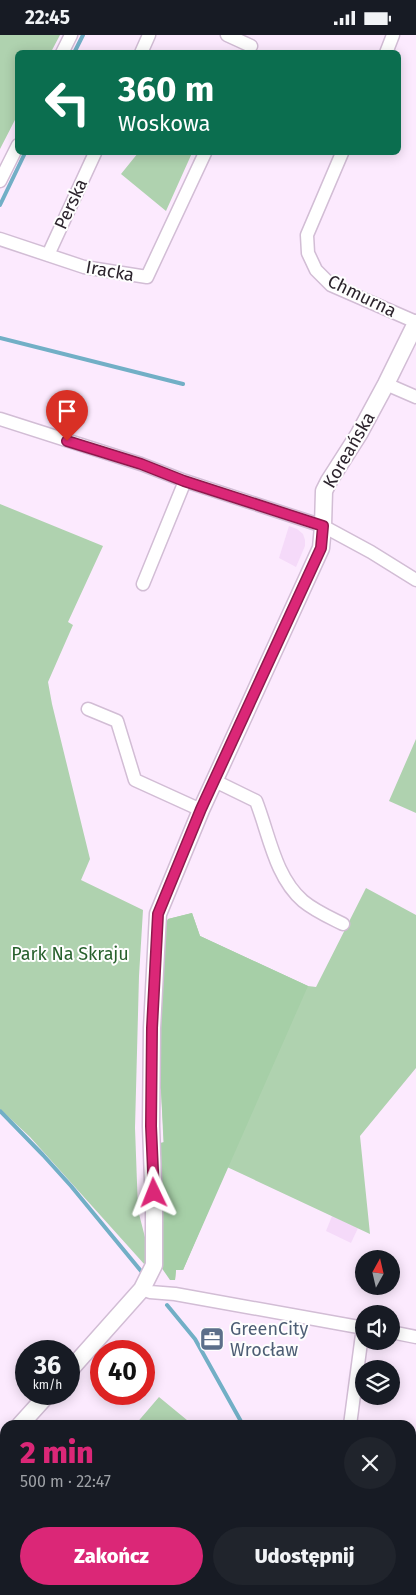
<!DOCTYPE html>
<html lang="pl">
<meta charset="utf-8">
<style>
body{margin:0;font-family:"Fira Sans",sans-serif;background:#20242c;color:#f1f3f6;height:100vh;display:flex;flex-direction:column;font-size:19px;white-space:nowrap}
*{box-sizing:border-box;margin:0}
p{font-size:16px;color:#9ea1a6}
.icon{flex:none;width:28px;height:28px;fill:none;stroke:currentColor;stroke-width:2;stroke-linecap:round;stroke-linejoin:round}
.map{position:relative;flex:1;overflow:hidden}
.panel{position:absolute;left:0px;top:1385px;width:416px;height:175px;display:flex;flex-direction:column;background:#171b24;border-radius:15px 15px 0 0;box-shadow:0 2px 12px #0003}
.panel>*{flex:none}
.hud{position:absolute;left:15px;top:15px;width:386px;height:105px;border-radius:8px;box-shadow:0 2px 12px #0003;background:#0b6e4f;color:#fff;overflow:hidden}
.needle{width:32px;rotate:8deg}
.fabs{position:absolute;left:355px;top:1215px;display:grid;gap:10px}
.fabs a{display:grid;place-items:center;width:45px;height:45px;border-radius:50%;background:#171b24;box-shadow:0 2px 12px #0003;font-size:25px}
.speed{position:absolute;left:15px;top:1305px;display:flex;gap:10px;font-size:25px;font-weight:700;text-align:center}
.speed>*{display:grid;place-content:center;width:65px;height:65px;border-radius:50%;background:#171b24;box-shadow:0 2px 12px #0003;line-height:1}
.speed small{font-size:12px;font-weight:400}
.speed .limit{border:8px solid #d22;background:#fff;color:#111}
.pin{position:absolute;display:grid;place-items:center;width:42px;height:42px;color:#fff;margin:-51px -21px;border-radius:50% 50% 50% 0;rotate:-45deg;box-shadow:0 0 5px #0007}
.pin .icon{rotate:45deg}
.me{position:absolute;width:55px;margin:-28px;rotate:358deg;stroke-linejoin:round;filter:drop-shadow(0 0 4px #0008)}
.turn{display:flex;align-items:center;gap:18px;height:105px;padding:0 20px;font-size:22px}
.turn .icon{width:65px;height:65px;stroke-width:2.5}
.turn b{display:block;font-size:35px;line-height:42px}
.round{display:grid;place-items:center;flex:none;width:52px;height:52px;border-radius:26px;background:#20242c}
.headline{display:flex;align-items:center;justify-content:space-between;height:85px;padding:0 20px}
h1{font-size:30px;font-weight:800;line-height:38px;color:#db2777}
.cta{display:flex;gap:10px;margin-top:auto;padding:10px 20px}
.cta a{flex:1;height:58px;border-radius:30px;background:#db2777;color:#fff;font-size:20px;font-weight:800;line-height:58px;text-align:center}
.cta a+a{background:#20242c;color:#f1f3f6}
.status{display:flex;justify-content:space-between;align-items:center;height:35px;padding:0 25px;background:#171b24;direction:ltr}
.status svg{height:14px;fill:currentColor}
.map>svg:first-child{display:block}
.built{fill:#f5daf9}
.green{fill:#afd2af}
.forest{fill:#a6cfa7}
.lines{fill:none;stroke-linecap:round;stroke-linejoin:round}
.stream{stroke:#72afc6;stroke-width:4}
.minor-casing{stroke:#d2bdd5;stroke-width:15}
.tertiary-casing{stroke:#d2bdd5;stroke-width:19}
.minor{stroke:#fff;stroke-width:12}
.tertiary{stroke:#fff;stroke-width:16}
.route-casing{stroke:#8e194d;stroke-width:12}
.route{stroke:#db2777;stroke-width:9}
.labels{text-anchor:middle;dominant-baseline:central;stroke-width:4;stroke-linejoin:round;paint-order:stroke}
.street-label{font-size:18px;fill:#2c242d;stroke:#fefefe}
.park-label{font-size:18px;fill:#28612d;stroke:#fefefe}
.service-label{font-size:18px;fill:#4e5e75;stroke:#fefefe;text-anchor:start}
</style>
<div class="status"><b>22:45</b><svg viewBox="0 0 49 12"><path d="M0 12V9h3v3zM5 12V6h3v6zM10 12V3h3v9zM15 12V0h3v12zM26 1h20v11H26zM47 4h2v5h-2z"/></svg></div>
<div class="map">
<svg width="416" height="1560" viewBox="0 0 416 1560">
<rect width="100%" height="100%" fill="#fceafe"/>
<path class="built" d="M289 491 297 494 303 499 305 505V511L296 532 279 523Z
M332 1181 358 1193 351 1208 326 1196Z"/>
<path class="green" d="M0 0H60L51 17 18 18 17 81 0 114Z
M138 118H192L166 176 121 139Z
M0 469 103 511 68 587 73 590 48 647 52 669 90 824 81 845 143 875 139 941 135 1093 138 1175 148 1214 145 1230 30 1102 0 1074Z
M416 704V778L389 766Z
M366 853 416 880V1033L360 1101 370 1199 227 1132 183 1235H176L175 1245H170L161 1055 156 1040 168 884 192 878 200 901 308 951 316 952Z
M159 1362 193 1390H135Z
M5 1430V1457L0 1453V1436Z"/>
<path class="forest" d="M192 878 200 901 308 951 183 1235H176L175 1245H170L161 1232 156 1109 164 1107 161 1055 156 1040 163 892 168 884Z"/>
<g class="lines">
<path class="stream" d="M74 18 83 0
M0 170 25 118
M0 303 183 349
M0 1076 43 1120 71 1151 141 1236
M167 1270 195 1304 243 1390
M337 1555 340 1560"/>
<defs>
<path id="minor" d="M227 0 251 11
M62 18 71 0
M141 18 149 0
M386 18 393 0
M342 118 307 200 308 218 316 235 331 250 416 287
M0 146 18 110
M0 204 84 232 147 242 205 118
M48 220 95 118
M386 349 416 362
M0 384 141 429 185 446 323 491 371 517 416 545
M143 549 185 446
M88 674 117 686 135 745 201 775
M215 746 256 766C269 799 275 842 303 866 315 876 329 882 343 889
M142 1254 150 1257 175 1259 364 1293
M391 1297 416 1302
M350 1390 363 1292"/>
<path id="tertiary" d="M69 1336 142 1254 154 1230V1174L151 1091 152 993 158 879 201 775 321 513 323 491 324 456 329 446 359 399 386 349 416 288
M20 1390 48 1359
M0 1413 5 1407"/>
</defs>
<use href="#minor" class="minor-casing"/>
<use href="#tertiary" class="tertiary-casing"/>
<use href="#minor" class="minor"/>
<use href="#tertiary" class="tertiary"/>
</g>
<g class="lines">
<defs>
<path id="route" d="M67 406 141 429 184 446 323 491 321 513 201 774 158 879 152 993 151 1091 154 1158"/>
</defs>
<use href="#route" class="route-casing"/>
<use href="#route" class="route"/>
</g>
<defs>
<symbol id="office-square" viewBox="-11 -11 22 22"><rect x="-9" y="-9" width="18" height="18" rx="4" fill="#5c6f8a" stroke="#fefefe"/><path d="M-6-3h4V-5.5h4V-3h4V5H-6ZM-1-4.5V-3h2v-1.5ZM-6 0V1H6V0Z" fill="#fff"/></symbol>
</defs>
<g fill-rule="evenodd">
<use href="#office-square" x="198" y="1290" width="28" height="28"/>
</g>
<g class="labels">
<g class="street-label">
<text transform="translate(71 169) rotate(-65)">Perska</text>
<text transform="translate(110 236) rotate(10)">Iracka</text>
<text transform="translate(362 261) rotate(26)">Chmurna</text>
<text transform="translate(349 415) rotate(-60)">Koreańska</text>
</g>
<g class="park-label">
<text x="70" y="919">Park Na Skraju</text>
</g>
<g class="service-label">
<text x="230" y="1294">GreenCity<tspan x="230" dy="21">Wrocław</tspan></text>
</g>
</g>
</svg>
<div class="fabs">
<a><svg class="needle" viewBox="-14 -14 28 28"><path d="M0-13l5 13h-10z" fill="#e53935"/><path d="M0 13l5-13h-10z" fill="#9ea1a6"/></svg></a>
<a><svg class="icon" aria-label="sound" viewBox="0 0 24 24"><path d="M4 9h4l5-4v14l-5-4H4zM17 9q2 3 0 6"/></svg></a>
<a><svg class="icon" aria-label="layers" viewBox="0 0 24 24"><path d="M12 4l9 5-9 5-9-5zM3 14l9 5 9-5"/></svg></a>
</div>
<div class="speed"><div>36<small>km/h</small></div><div class="limit">40</div></div>
<div class="pin" style="left:67px;top:406px;background:#d93025"><svg class="icon" aria-label="arrive" viewBox="0 0 24 24"><path d="M6 21V4h12l-3 4 3 4H6"/></svg></div>
<svg class="me" style="left:154px;top:1158px" viewBox="-20 -20 40 40"><path d="M0-17L14 15 0 8-14 15z" fill="#db2777" stroke="#fff" stroke-width="4"/></svg>
<div class="hud">
<div class="turn"><svg class="icon" aria-label="left" viewBox="0 0 24 24"><path d="M17 20v-9H6M10 6l-5 5 5 5"/></svg><div><b>360 m</b>Woskowa</div></div>
</div>
<section class="panel">
<div class="headline"><div><h1>2 min</h1><p>500 m · 22:47</p></div><a class="round"><svg class="icon" aria-label="close" viewBox="0 0 24 24"><path d="M6 6l12 12M18 6L6 18"/></svg></a></div>
<div class="cta"><a>Zakończ</a><a>Udostępnij</a></div>
</section>
</div>
